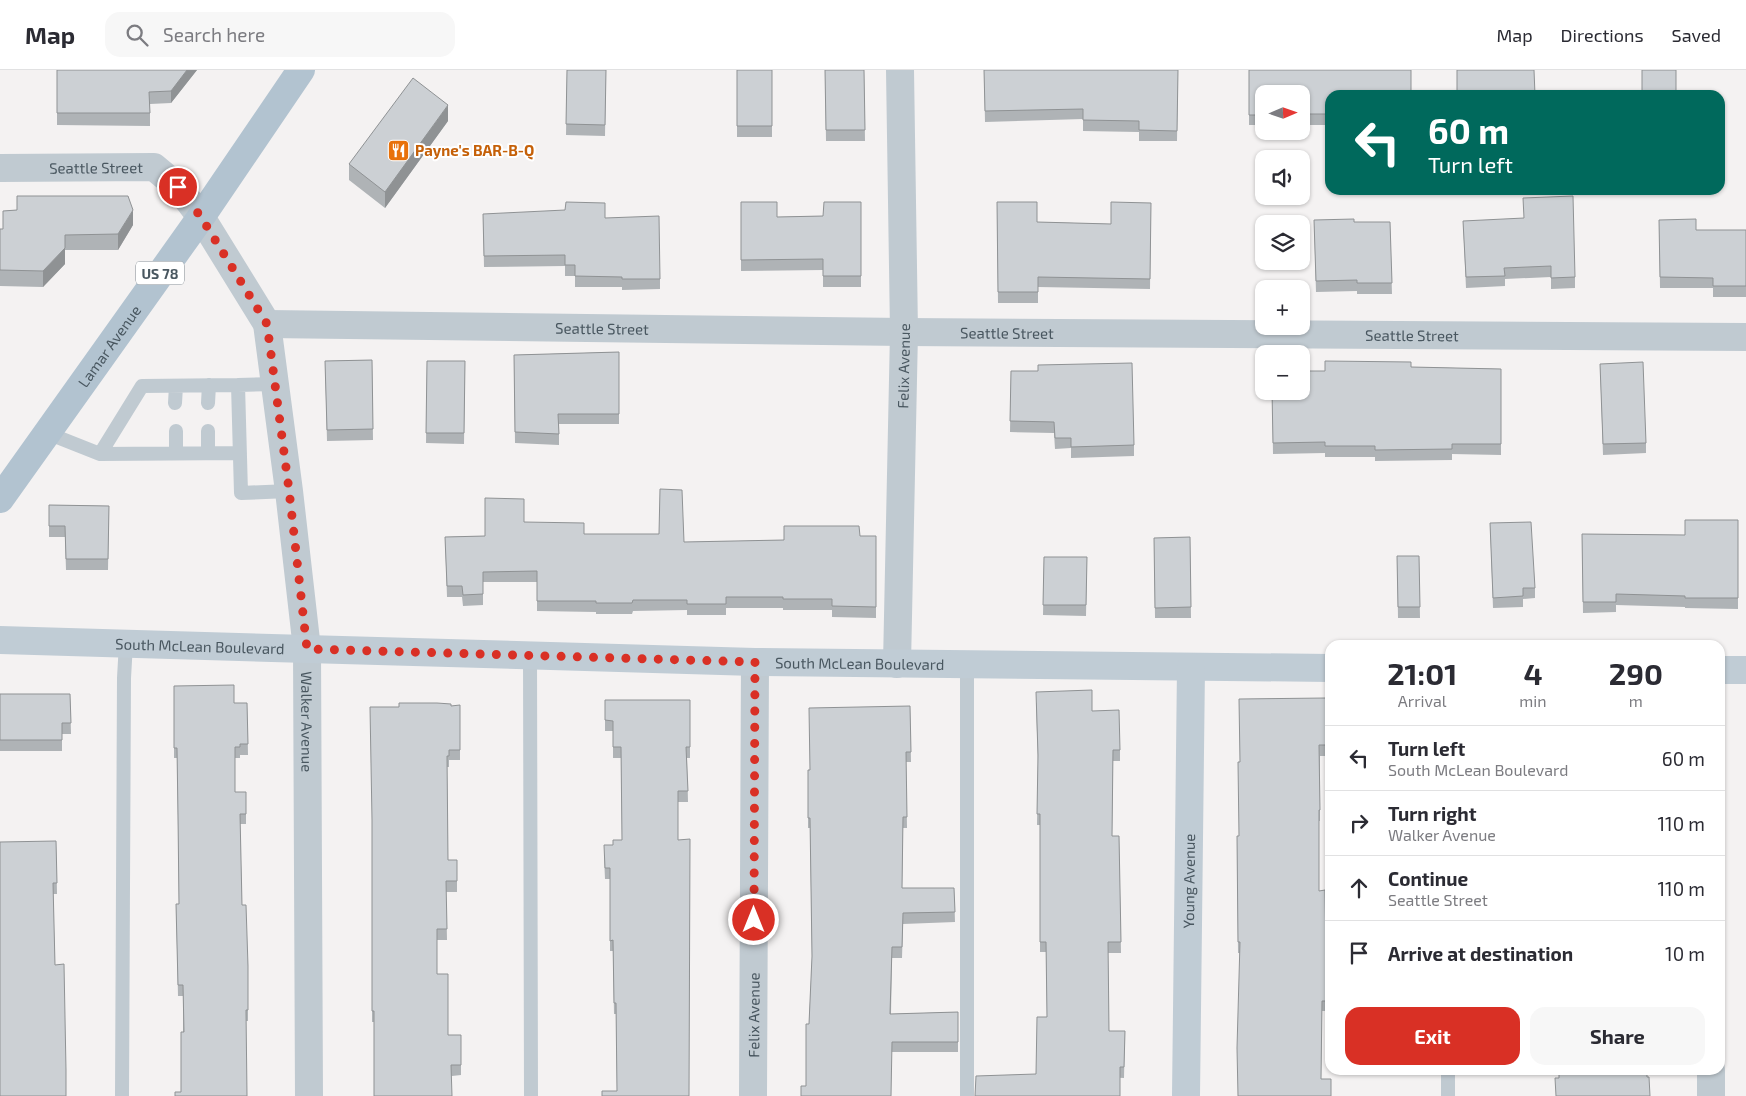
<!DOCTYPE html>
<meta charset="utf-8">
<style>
body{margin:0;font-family:"Exo 2",sans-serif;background:#f7f7f7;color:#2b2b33;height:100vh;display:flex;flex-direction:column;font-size:19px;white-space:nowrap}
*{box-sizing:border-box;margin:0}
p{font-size:16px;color:#7c7c81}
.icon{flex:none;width:28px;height:28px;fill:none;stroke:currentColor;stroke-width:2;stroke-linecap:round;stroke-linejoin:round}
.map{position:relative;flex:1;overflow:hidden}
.sheet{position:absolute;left:1325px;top:570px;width:400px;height:435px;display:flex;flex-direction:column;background:#fff;border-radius:15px;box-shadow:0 1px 4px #0004}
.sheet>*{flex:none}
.guide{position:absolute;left:1325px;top:20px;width:400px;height:105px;border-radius:15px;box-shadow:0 1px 4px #0004;background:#00695c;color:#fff;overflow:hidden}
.needle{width:32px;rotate:88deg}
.fabs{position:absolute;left:1255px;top:15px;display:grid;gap:10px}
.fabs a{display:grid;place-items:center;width:55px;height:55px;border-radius:10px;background:#fff;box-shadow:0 1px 4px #0004;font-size:25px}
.pin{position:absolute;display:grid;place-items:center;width:42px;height:42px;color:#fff;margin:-21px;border:2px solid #fff;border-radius:50%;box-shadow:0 1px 5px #0007}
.me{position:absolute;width:55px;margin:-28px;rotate:0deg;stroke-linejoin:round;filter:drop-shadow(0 0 4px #0008)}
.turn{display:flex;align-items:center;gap:18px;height:105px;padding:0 20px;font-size:22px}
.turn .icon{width:65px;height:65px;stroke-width:2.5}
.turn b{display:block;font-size:35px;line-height:42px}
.eta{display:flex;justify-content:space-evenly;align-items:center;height:85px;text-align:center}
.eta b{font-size:30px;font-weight:700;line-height:35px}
.action{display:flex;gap:10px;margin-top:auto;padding:10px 20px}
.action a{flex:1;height:58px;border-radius:15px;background:#d93025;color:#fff;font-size:20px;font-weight:700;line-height:58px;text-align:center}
.action a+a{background:#f7f7f7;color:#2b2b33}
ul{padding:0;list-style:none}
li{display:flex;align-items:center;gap:15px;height:65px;padding:0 20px;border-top:1px solid #e1e1e2}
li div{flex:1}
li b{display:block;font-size:19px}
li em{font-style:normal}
header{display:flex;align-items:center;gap:30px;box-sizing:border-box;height:70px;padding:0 25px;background:#fff;border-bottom:1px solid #e1e1e2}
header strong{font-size:24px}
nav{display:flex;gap:28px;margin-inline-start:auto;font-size:18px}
.search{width:350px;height:45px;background:#f7f7f7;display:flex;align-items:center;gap:12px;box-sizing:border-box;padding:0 18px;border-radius:15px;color:#7c7c81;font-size:19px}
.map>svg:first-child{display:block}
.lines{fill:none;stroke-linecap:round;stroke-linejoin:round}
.lane{stroke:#c0cad1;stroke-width:14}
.street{stroke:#c0cad1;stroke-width:28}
.secondary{stroke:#c0ccd5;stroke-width:28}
.primary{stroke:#b2c3d0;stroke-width:28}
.wall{fill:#afb3b6}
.shaded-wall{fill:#8f9294}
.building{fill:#ccd0d4;stroke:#8f9294}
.route{stroke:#d93025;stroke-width:9;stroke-dasharray:0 16.2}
.labels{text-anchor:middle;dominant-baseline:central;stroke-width:4;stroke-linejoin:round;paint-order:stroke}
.shield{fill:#fff;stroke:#808990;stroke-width:1}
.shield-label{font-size:14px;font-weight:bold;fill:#495760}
.food-label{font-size:15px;font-weight:bold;fill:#c56008;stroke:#fff;text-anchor:start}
.street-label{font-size:15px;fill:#495760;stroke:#fff}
</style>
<header>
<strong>Map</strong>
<div class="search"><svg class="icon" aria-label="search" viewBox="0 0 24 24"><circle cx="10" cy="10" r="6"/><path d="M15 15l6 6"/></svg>Search here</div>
<nav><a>Map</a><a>Directions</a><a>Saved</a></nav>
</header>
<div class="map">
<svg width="1746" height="1026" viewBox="0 0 1746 1026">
<rect width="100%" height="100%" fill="#f4f2f2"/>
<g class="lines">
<path class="lane" d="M238 315 275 314
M175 333 176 316
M208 333 209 315
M47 363 100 384
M176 383V361
M208 383V361
M240 383 100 384 142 316 238 315 241 423 289 421
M530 585 531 1026
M967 595V1026
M122 1026 124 608 126 573
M1448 1026V1000"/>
<g class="street">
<path id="s1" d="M0 98 154 97 178 117 201 147 267 254 289 421 307 579 309 1026"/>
<path id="s2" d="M267 254 904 262 1746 267"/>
<path id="s3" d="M897 594 904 262 900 0"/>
<path d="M1711 1000V1026"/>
<path id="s4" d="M753 1026 755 592"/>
</g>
<g class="secondary">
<path id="s5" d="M0 570 755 592 1330 598"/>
<path d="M1720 600H1746"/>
<path id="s6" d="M1186 1026 1191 597"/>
</g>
<path class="primary" id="s7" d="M0 429 201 147 301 0"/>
</g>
<path class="wall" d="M57 0H197L171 33 150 34V56L57 55Z
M567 0H606L605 66 566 65Z
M737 0H772V67H737Z
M825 0H864L865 71H826Z
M984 0H1178L1177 71H1139V62L1083 61V49L985 52Z
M1249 0 1330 25V55H1301V24H1264V55H1249Z
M448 51 385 138 349 110V94Z
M17 126 133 155 118 180H65V194L43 217 0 216V159H3V141L17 140Z
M741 132 777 147 823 146 861 132V217H823V200L741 201Z
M997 132 1037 152 1111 154 1151 133 1150 219 1038 217V233H998Z
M483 144 605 148 660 209V219L622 220V217H575V206H565V196L484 197Z
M1314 150 1354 152H1390L1392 224H1357V221L1316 222Z
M1659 150 1696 160H1746V227H1713V218H1660Z
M1463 151 1575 207V218L1551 219V207L1505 209V216L1466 218Z
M619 282V354H559V375L515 373 514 285Z
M372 290 373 370 327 371 325 291Z
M427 291H465L464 374 426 373Z
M1600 294 1646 373V383L1603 385Z
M1411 297 1501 299V385L1452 384V390L1375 391V387H1325V383L1273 384 1272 321 1325 301Z
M1011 301 1134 375V386L1071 388V378L1055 379 1054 363 1010 362Z
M49 435 109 436 108 500H66L65 467H49Z
M1738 450V539L1685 538V537L1616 535V542L1583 543 1582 464 1685 465Z
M524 452 584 464 684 472 784 470 860 466H876V548L832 547V540H783V538H726V545H687V540L633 541 632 544H596V542L537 541V512H483V535L463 536 462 527H447L445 467 485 466Z
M1490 453 1535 518V528L1523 529V537L1493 538Z
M1190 467 1191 548H1155L1154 468Z
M1397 486H1419L1420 548H1398Z
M1044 487H1087L1086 546 1043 545Z
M174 616 234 633H247L248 685H240V688H235V722H246V754H240L242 835 248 896V951H246L181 1022 183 962V926H178L176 834H179L178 757 177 688H174Z
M0 624H70L71 664H62V681H0Z
M1326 628V686H1320V751H1319V821L1326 882V941H1322L1321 1009 1331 1026 1240 883H1238L1237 766H1239L1240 692Z
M605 630H690V688H687L688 732H678L617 1021 616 944H614L613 881H610V809H605L604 786 613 775 622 770 621 688H613V661H605Z
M1036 633 1092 641 1120 680V691H1113L1112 766H1119L1121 883H1108L1109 961H1125L1124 1008 1036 1004 1047 947 1046 882H1040V755H1037L1038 693Z
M460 635V690H449V697H447L448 790H457V822H446L447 870H437V904L448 965H461V1005L452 1006 374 952H372V760Z
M910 636 911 692H906L907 758H903L902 818H954L955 852 903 854 902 888H892L891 944 958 942V982H892L806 1016 812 889 810 758H808V700H810Z
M56 771 57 824H53L55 895 0 1026Z"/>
<path class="shaded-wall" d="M187 0H197L171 33V21Z
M448 35V51L385 138V122Z
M133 140V155L118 180V164Z
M65 178V194L43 217V201Z"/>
<path class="building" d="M57 0H187L171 21 149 22 150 43H57Z
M567 0H606L605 55 566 54Z
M737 0H772V56H737Z
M825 0H864L865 60H826Z
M984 0H1178L1177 61 1139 60V51L1083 50V39L985 41Z
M1249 0H1411V25H1330V44H1301V24H1264V45H1249Z
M1457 0H1534L1535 25H1457Z
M1642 0H1676V25H1642Z
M413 8 448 35 385 122 349 94Z
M17 126H128L133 140 118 164 65 165V178L43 201 0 200V159H3V141L17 140Z
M1573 126 1575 207 1551 208V196L1504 198 1505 206 1466 207 1463 151 1524 148 1523 128Z
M566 132 605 133V148L659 146 660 209H622V207L575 206V195H565V185L484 186 483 144 565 140Z
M741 132H777V147L823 146 824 132H861V206H823V189L741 190Z
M997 132H1037V152L1111 154V132L1151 133 1150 209 1038 207V222H998Z
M1354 149V152H1390L1392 213H1357V210L1316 211 1314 150Z
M1696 149V160H1746V216H1713V208L1660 207 1659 150Z
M619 282V344H558L559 364 515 362 514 285Z
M372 290 373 359 327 360 325 291Z
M427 291H465L464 363H426Z
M1325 291 1411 292V297L1501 299V374H1452V379L1375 380V376H1325V372L1273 373 1272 321H1301V301H1325Z
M1643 292 1646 373 1603 374 1600 294Z
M1132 293 1134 375 1071 377V368H1055L1054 352 1010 351 1011 301H1038V295Z
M660 419 682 420 684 472 784 470V456H859L860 466H876V537L832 536V529H783V527H726V534H687V530H633L632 533H596V531H537V501L483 502V524L463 525 462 516H447L445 467 485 466V428L524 429V452L584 453V464H659Z
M49 435 109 436 108 489H66L65 456H49Z
M1685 450H1738V528H1685V526L1616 524V532H1583L1582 464 1685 465Z
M1531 452 1535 518H1523V526L1493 528 1490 453Z
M1190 467 1191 537 1155 538 1154 468Z
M1397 486H1419L1420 537H1398Z
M1044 487H1087L1086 535H1043Z
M234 615V633H247L248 674H240V677H235V722H246V744H240L242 835H246L248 896V940H246L247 1026H175V1022H181V962H184L183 915H178L176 834H179L178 746 177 678H174V616Z
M1092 620V641L1119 640 1120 680H1113L1112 766H1119L1121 872H1108L1109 961H1125L1124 997H1120V1026H975L976 1006 1036 1004 1037 947H1047L1046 872H1040V744H1037L1038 685 1036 622Z
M0 624H70L71 653H62V670H0Z
M1326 628V675H1319L1320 740H1319V821L1325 820 1326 882V931H1322L1321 1009H1331V1026H1238L1237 978 1240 872H1238L1237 766H1239L1238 692H1240L1239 629Z
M605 630H690V677H686L688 721H678V770L690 769 689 1026H602V1021H617L616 933H614L613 870 610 871V798H605L604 775H613V770H622L621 677H613V651L605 650Z
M399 633H437L451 634V636L460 635V680H449V686H447L448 790H457V811H446L447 859H437V904H448V965H461V995H451L452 1026H374V941H372V750L370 637H399Z
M910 636 911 682H906L907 747H903L902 818H954L955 842 903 843 902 877H892L890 944 958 942V972H892L891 1026H801V1016H806V954H809L812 886 810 748H808V700H810L809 638Z
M56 771 57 813H53L55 895 64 894 66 1000V1026H0V772Z
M1559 1000H1647V1007H1649L1650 1026H1556L1555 1008H1559Z"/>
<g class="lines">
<path class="route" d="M178 117 201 147 267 254 289 420 307 579 755 592 754 850"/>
</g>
<defs>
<symbol id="restaurant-square" viewBox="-11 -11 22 22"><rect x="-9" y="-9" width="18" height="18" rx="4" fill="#e8710a" stroke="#fff"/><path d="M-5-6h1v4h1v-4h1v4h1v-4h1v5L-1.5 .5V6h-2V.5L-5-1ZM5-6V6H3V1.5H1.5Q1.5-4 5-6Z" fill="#fff"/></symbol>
</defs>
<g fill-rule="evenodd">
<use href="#restaurant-square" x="386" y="68" width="25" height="25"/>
</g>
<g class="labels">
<rect class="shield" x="136" y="191.5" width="48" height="23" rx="4"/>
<g class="shield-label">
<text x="160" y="203">US 78</text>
</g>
<g class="food-label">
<text x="415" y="80">Payne's BAR-B-Q</text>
</g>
<g class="street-label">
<text stroke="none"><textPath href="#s1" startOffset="96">Seattle Street</textPath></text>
<text stroke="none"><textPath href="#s2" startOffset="335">Seattle Street</textPath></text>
<text stroke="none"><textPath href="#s2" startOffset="740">Seattle Street</textPath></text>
<text stroke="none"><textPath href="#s2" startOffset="1145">Seattle Street</textPath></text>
<text stroke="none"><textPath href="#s7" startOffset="188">Lamar Avenue</textPath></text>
<text stroke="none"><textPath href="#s3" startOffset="298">Felix Avenue</textPath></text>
<text stroke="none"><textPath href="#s5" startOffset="200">South McLean Boulevard</textPath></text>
<text stroke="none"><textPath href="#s5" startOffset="860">South McLean Boulevard</textPath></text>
<text stroke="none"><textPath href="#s1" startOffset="749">Walker Avenue</textPath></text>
<text stroke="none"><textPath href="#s6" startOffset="215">Young Avenue</textPath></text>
<text stroke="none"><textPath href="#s4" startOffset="81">Felix Avenue</textPath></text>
</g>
</g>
</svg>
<div class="fabs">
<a><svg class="needle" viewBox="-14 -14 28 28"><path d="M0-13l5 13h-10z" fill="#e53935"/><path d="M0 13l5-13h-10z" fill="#7c7c81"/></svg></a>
<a><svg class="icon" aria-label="sound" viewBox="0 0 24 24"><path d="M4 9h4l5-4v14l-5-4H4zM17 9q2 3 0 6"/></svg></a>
<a><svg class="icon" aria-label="layers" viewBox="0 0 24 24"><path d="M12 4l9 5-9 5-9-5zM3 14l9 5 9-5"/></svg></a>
<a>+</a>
<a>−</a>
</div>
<div class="pin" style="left:178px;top:117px;background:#d93025"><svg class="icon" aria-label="arrive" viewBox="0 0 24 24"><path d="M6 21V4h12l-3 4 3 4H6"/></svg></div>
<svg class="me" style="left:754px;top:850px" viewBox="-20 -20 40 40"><circle r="17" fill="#d93025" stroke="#fff" stroke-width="3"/><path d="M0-11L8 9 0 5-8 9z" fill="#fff"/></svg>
<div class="guide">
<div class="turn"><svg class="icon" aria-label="left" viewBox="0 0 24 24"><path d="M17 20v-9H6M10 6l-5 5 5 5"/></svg><div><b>60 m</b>Turn left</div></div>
</div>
<section class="sheet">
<div class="eta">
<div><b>21:01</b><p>Arrival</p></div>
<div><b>4</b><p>min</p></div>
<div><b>290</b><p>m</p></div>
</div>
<ul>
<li><svg class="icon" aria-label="left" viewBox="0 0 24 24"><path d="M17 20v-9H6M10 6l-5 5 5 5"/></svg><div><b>Turn left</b><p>South McLean Boulevard</p></div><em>60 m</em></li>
<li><svg class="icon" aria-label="right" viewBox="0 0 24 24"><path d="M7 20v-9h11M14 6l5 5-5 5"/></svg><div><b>Turn right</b><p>Walker Avenue</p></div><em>110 m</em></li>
<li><svg class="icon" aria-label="ahead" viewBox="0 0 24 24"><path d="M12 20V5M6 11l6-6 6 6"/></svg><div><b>Continue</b><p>Seattle Street</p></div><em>110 m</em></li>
<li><svg class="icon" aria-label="arrive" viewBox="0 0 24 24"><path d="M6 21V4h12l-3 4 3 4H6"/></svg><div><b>Arrive at destination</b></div><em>10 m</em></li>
</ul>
<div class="action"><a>Exit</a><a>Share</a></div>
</section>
</div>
